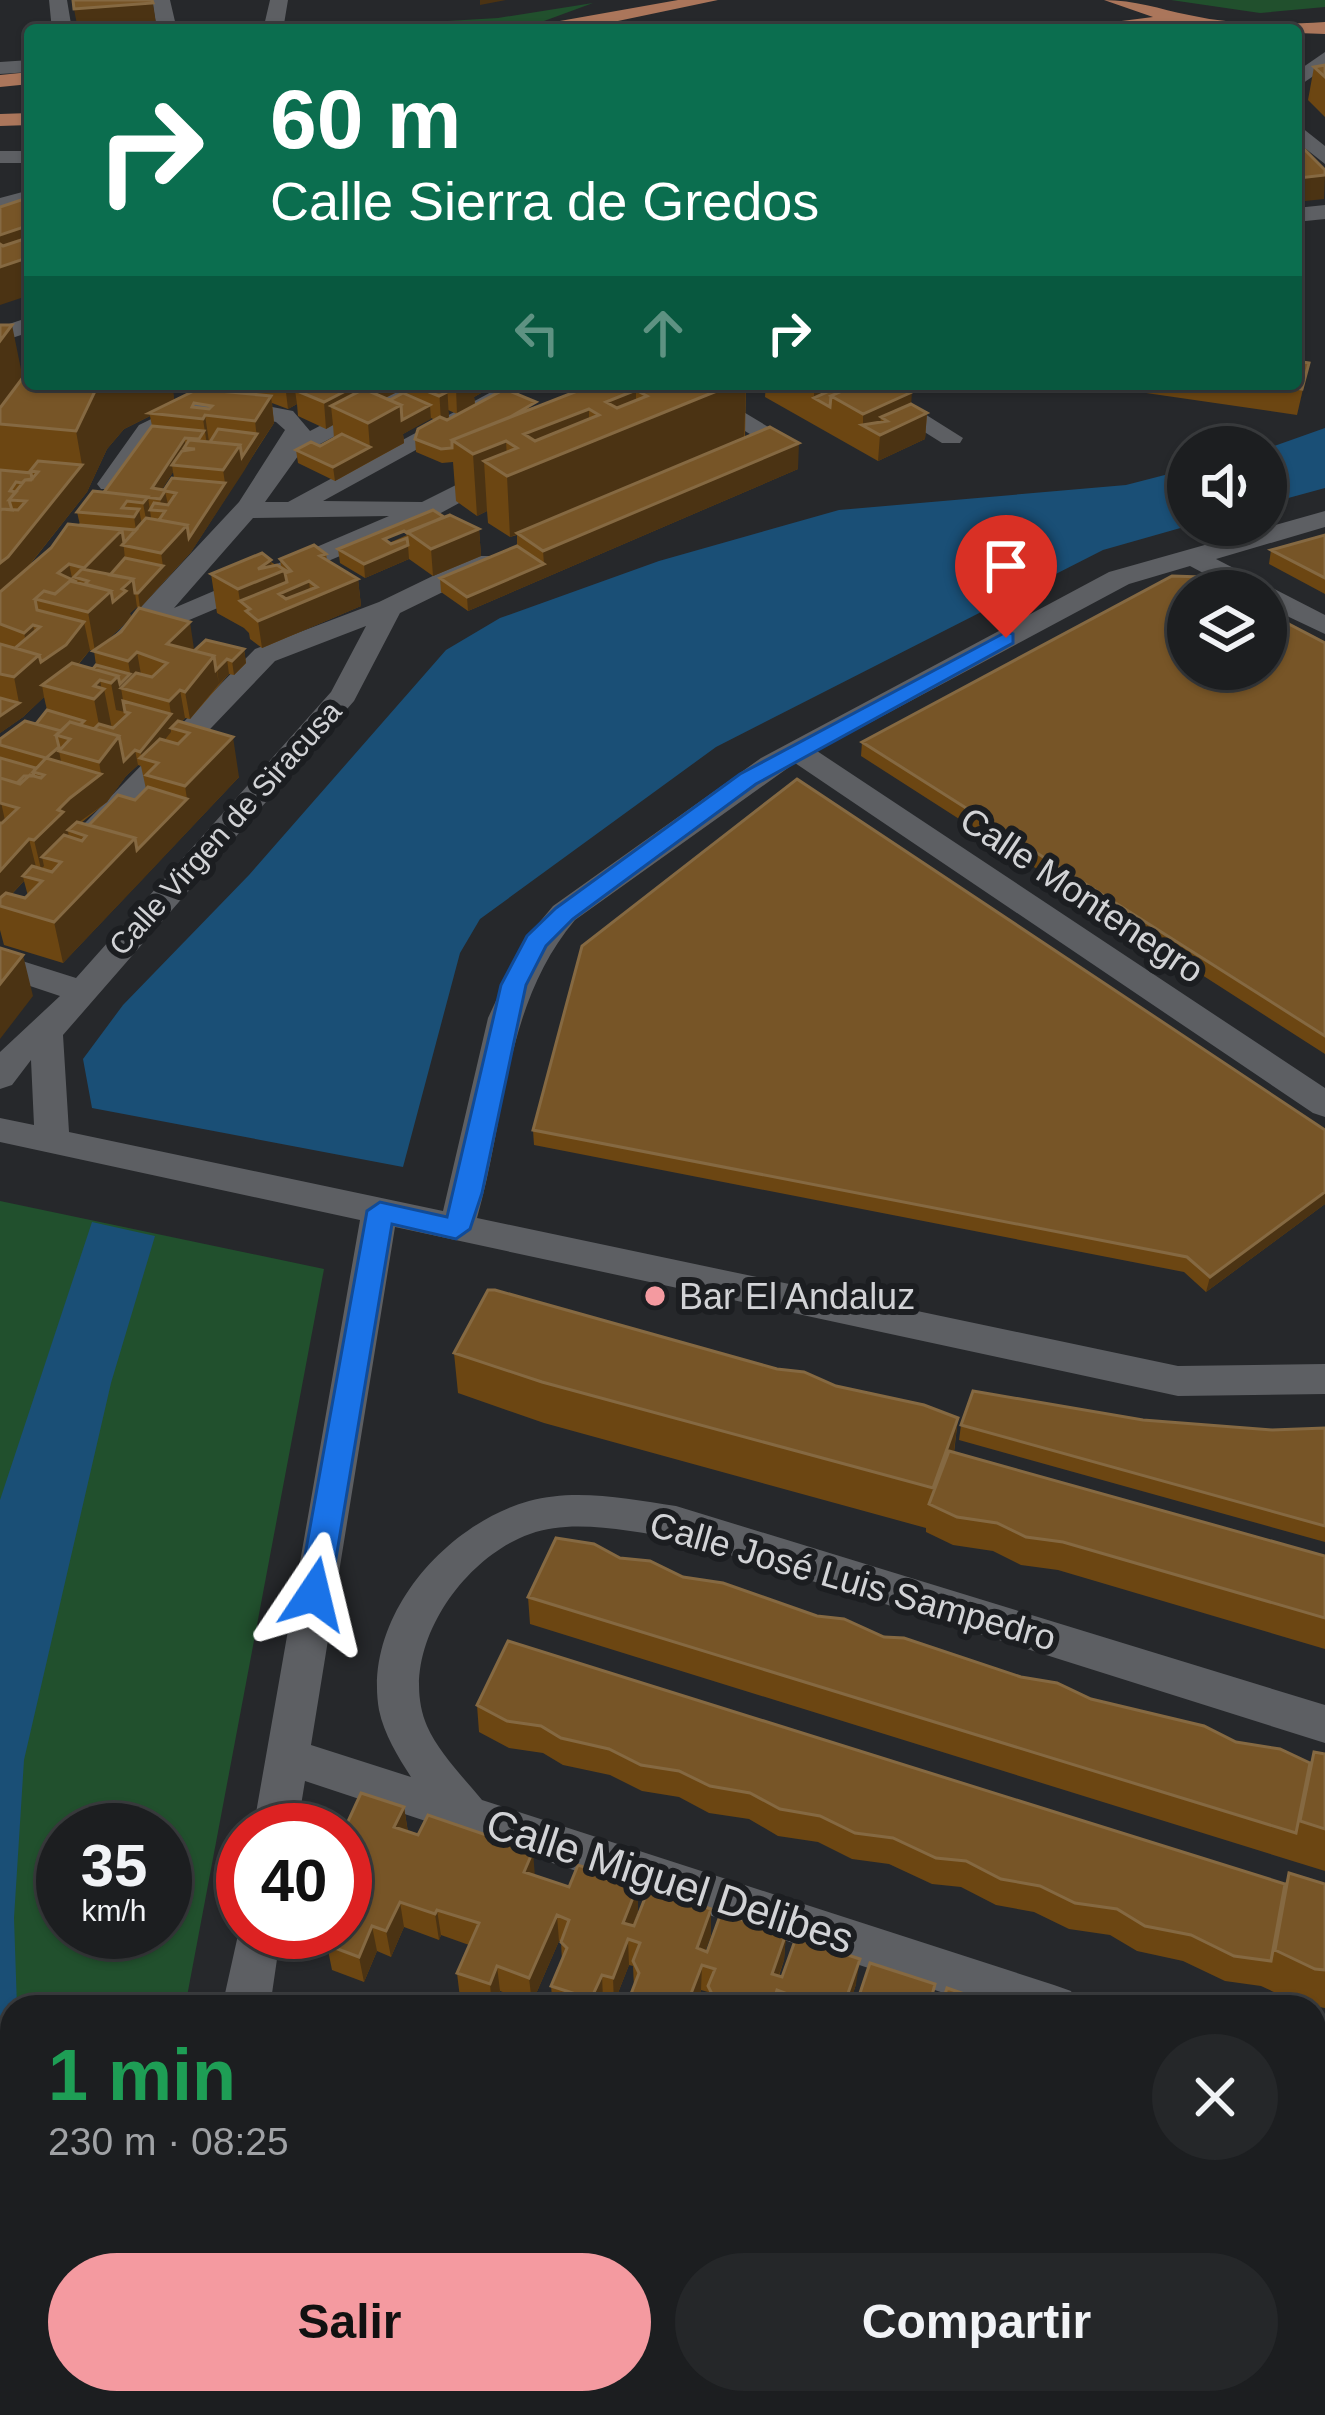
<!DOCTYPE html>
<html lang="es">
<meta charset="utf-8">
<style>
body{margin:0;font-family:Arial,sans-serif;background:#252729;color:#f1f3f6;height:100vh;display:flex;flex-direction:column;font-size:45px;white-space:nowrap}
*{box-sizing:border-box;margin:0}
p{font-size:39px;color:#a0a2a5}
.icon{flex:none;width:66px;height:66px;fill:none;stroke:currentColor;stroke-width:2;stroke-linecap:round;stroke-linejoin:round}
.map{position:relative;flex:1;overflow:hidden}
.details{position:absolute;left:0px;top:1995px;width:1326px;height:420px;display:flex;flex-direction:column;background:#1c1e20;border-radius:36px 36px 0 0;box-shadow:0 3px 9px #0004,0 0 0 3px #3a3c3e}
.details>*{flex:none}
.hud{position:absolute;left:24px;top:24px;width:1278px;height:366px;border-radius:12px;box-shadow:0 3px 9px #0004,0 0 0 3px #3a3c3e;background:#0b6e4f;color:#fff;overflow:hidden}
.fabs{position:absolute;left:1167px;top:426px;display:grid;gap:24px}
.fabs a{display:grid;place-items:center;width:120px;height:120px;border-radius:50%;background:#1c1e20;box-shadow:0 3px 9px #0004,0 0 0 3px #3a3c3e;font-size:60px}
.speed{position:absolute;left:36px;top:1803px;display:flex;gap:24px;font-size:60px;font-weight:700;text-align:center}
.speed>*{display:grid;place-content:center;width:156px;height:156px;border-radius:50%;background:#1c1e20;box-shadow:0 3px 9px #0004,0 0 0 3px #3a3c3e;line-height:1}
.speed small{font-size:30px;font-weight:400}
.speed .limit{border:18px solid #d22;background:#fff;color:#111}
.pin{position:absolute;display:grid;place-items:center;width:102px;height:102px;color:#fff;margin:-123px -51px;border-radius:50% 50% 50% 0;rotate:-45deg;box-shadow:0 0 12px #0007}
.pin .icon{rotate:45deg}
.me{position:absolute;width:132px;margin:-66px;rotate:10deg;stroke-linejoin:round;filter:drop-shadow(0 0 9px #0008)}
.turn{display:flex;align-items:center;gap:42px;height:252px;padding:0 48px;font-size:54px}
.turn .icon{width:156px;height:156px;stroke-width:2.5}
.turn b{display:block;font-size:84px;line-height:102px}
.lanes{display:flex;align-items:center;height:114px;padding:0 48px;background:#0003;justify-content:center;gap:60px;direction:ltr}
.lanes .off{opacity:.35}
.round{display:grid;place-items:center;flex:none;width:126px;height:126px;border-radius:63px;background:#252729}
.summary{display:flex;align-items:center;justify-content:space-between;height:204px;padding:0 48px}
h1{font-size:72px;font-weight:600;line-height:90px;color:#1e9e55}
.cta{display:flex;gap:24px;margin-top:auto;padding:24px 48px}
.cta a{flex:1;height:138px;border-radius:72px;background:#f49aa0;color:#111;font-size:48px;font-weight:600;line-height:138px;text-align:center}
.cta a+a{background:#252729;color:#f1f3f6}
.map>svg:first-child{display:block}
.green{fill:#21502d;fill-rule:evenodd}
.water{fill:#1a4f76}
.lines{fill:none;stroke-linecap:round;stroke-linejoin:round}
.minor{fill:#5d5f63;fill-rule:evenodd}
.major{fill:#ab765b;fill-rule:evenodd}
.wall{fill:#6c4612;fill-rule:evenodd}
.shaded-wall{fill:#4b3313}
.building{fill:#775527;stroke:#856942;stroke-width:3;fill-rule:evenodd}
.route{fill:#1a73e8;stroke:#114b97;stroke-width:3}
.poi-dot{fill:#f49aa0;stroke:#1c1e21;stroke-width:4.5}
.labels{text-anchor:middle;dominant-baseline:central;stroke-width:12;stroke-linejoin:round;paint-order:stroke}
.far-street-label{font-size:30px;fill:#d2d3d6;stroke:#1c1e21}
.street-label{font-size:36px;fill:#d2d3d6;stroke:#1c1e21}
.poi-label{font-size:36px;fill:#d2d3d6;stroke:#1c1e21;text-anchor:start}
.near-street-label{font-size:42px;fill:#d2d3d6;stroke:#1c1e21}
</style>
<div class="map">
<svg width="1325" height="2415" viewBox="0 0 1325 2415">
<rect width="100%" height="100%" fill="#26282b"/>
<path class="green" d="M1171 0H1325V7L1260 13Z
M593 3 525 28 416 30 413 23 498 18Z
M0 1201 324 1269 185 2007H12V2403H45L26 2415H0ZM63 1830H165V1932H63Z"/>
<path class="water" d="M1325 428V488L1266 504V449Z
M1188 469 1191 525 1103 550 716 747 480 919 460 953 403 1167 92 1108 83 1059 123 1005 249 875 446 650 500 618 659 561 839 510 1126 485Z
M92 1222 155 1236 111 1383 24 1760 14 1918 17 2007H12V2403H45L26 2415H0V1500Z"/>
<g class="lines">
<path class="minor" d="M49 0H67L72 30H52Z
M152 0H170L177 30H157Z
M270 0H288L283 30H263Z
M1325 52V68L1296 88V72Z
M30 60V72L0 74V62Z
M1296 123 1325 146V164L1296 141Z
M0 151H30V163H0Z
M30 190V203L0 211V198Z
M1325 205V219L1296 222V208Z
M30 317V332L0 342V327Z
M223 384H254L230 399 293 411 310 431 401 384H431L298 456 265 502H288L506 384H536L323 501 422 502 498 464 507 467 511 472 507 477 439 514 142 640 131 651H111L107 645 111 639 239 502 285 430 276 422 214 407 157 435 119 489H101L97 484 139 425ZM389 516 174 608 253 518Z
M667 384H697L795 443 782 451 773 448Z
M848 384H877L963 438 960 443H942Z
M1325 511V527L1216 559 1325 615V634L1266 606V591H1237L1190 566 1129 584 817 751 1325 1088V1117L1313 1113 795 763 575 920C504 1004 506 1117 477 1218L1178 1366 1325 1364V1394L1178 1396 395 1227 311 1745 411 1777C398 1757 384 1734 379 1710 363 1618 444 1525 529 1501 576 1488 628 1499 676 1506L1325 1705V1743L676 1538C631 1532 574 1518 530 1534 461 1558 396 1653 427 1726 439 1753 463 1777 482 1800L1054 1985 1071 1991 1078 2007H986L305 1781 297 1830H253L360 1220 0 1142V1118L34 1125 31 1060 12 1085 0 1089V1052L60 996 0 976V954L76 978 331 692 366 626 275 661 105 839H83L79 832 83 825 255 649 379 602 474 556H492L496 562 492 568 400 613 354 701 63 1035 69 1132 443 1211 488 1018 523 942 553 906 761 758 1109 572Z
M242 1917 243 1932H281L270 2007H222Z
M1314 2068 1325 2072V2120L1314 2116Z
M152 2403H206L204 2415H150Z
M312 2403H370L365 2415H307Z
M819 2403H899L904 2415H824Z"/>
<path class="major" d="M678 0H718L575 30H533L543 24Z
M1104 0C1135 0 1159 9 1189 15 1233 25 1281 25 1325 22V34L1216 30 1169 22 1142 30H1088L1098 24 1153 17Z
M30 72V84L0 87V75Z
M30 113V125L0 126V114Z"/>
</g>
<path class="wall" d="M1325 65V117L1308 100 1314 67Z
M0 325 22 378 30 384H213L202 389 252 394 247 393 246 384H497L474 397 475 404 457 414 448 410 449 418 536 407 584 388V384H761L750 389 746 386 745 437 798 469 468 611 441 592 440 578 517 546V535L510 537 488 523 487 511 477 516 456 501 453 462 442 463 416 452 415 439 435 420 431 418 403 434 404 443 335 481 298 463 296 450 320 446 334 438 333 425 326 429 298 416 297 404 288 409 272 403 274 423 191 552 140 608 137 607 130 613 131 618 102 645 194 649 193 651 244 649 246 663 234 675 229 674 190 719 185 718 181 722 239 777 63 963 4 945 0 930V739L36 724 47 710 44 697 23 717 0 733ZM172 384 191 393 174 401ZM403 389V393L390 400 385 398ZM194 403 212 406 209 409 192 407ZM150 416 152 426 103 492 77 512 80 525 24 572 87 492 107 449 124 429ZM173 472 174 478 164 490 162 489ZM90 650 94 651 96 665 93 669 78 665ZM138 765 141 766 146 789 135 800 89 825 81 823 107 802 126 776ZM24 881 28 896 25 898 12 894Z
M1309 363 1297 415 1084 384H1296Z
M766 384H896L911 404 927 413 925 439 878 461 765 397Z
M444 517 479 529 481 556 433 576 409 559 365 578 340 563 338 549ZM404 531 407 535 389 543 384 539Z
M1325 535V594L1269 564 1271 550Z
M326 554 327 560 358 579 361 606 262 648 250 639 249 633 244 628 217 613 211 574 271 560V562L281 568 280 559Z
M1325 643V1054L861 756 862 742Z
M533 1130H1325V1204L1206 1292 1184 1272 534 1145Z
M454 1353 836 1386 958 1418 954 1453 1325 1556V1649L1058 1570 1021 1565 993 1551 953 1545 926 1532V1528L544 1423 458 1393Z
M1143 1420 1272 1430 1325 1428V1542L959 1440 961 1425Z
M620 1558 1310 1764 1314 1752 1325 1754V1871L530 1624 528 1597Z
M477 1705 1285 1884 1289 1873 1325 1884V2008L1300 2004 1261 1986 1225 1981 1183 1961 1137 1951 1110 1935 1069 1929 1034 1912 996 1905 961 1887 932 1884 889 1864 852 1859 818 1842 778 1836 749 1819 709 1813 679 1797 642 1791 610 1775 563 1765 543 1753 509 1748 479 1732Z
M404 1807 408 1832 535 1876 569 1887 638 1885V1911L633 1926 711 1909V1935L705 1951 786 1934 784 1960 779 1976 856 1984 851 2000 857 2002 935 1984 932 2007H707L708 1992 701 1990 695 2007H626L634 1987 633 1966 629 1965 614 2003 603 2000 600 2007H553L551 1986 562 1961 561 1941H559L532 2003 500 1991 494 2007H485L460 1998 457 1973 469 1945 441 1935 439 1940 404 1927 391 1957 377 1951 364 1982 332 1970 327 1945 345 1932V1830Z
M1314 2111 1322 2254 1314 2269Z
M1014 2403H1097L1094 2415H1034L1012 2407Z
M1106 2403H1297L1295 2415H1103Z"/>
<path class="shaded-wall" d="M480 0H506L480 5Z
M153 3 157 30H78L74 9Z
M1325 175 1324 199 1296 202V190L1299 178Z
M30 225V295L0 305V235Z
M12 325 24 384 0 417V341Z
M101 384H172L175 404 149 413 150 416 124 429 107 449 87 492 14 584 0 596V563L82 465 76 431 96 389Z
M192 384H213L193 394Z
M285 384H305L295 390 297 404 288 409Z
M359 384H402L403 389 351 415 331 406 333 425 326 429 324 402Z
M447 384 449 418 441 422 439 388Z
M462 384H497L474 397 475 404 457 414 456 388Z
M734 384H746L744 439 510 537 507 476 484 461 487 511 477 516 473 454 506 441 508 476 524 434 589 409V443L606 402 636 390V424Z
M810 384H862L912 392 910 421 927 413 925 439 878 461 880 435 887 421 881 417 879 434 863 425V414L831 396 814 398V386Z
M271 396 274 423 258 447 255 421Z
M401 405H430L431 419 403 434 404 443 371 461 368 423Z
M205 415 209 442 207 445 203 419Z
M257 434 258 447 244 471 242 457Z
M185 438V454L172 465 173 472 156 499 152 488Z
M799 443 798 469 468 611 467 597 544 564 543 551Z
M240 445 244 471 191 552 165 580 161 553 225 483 223 470Z
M370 447 371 461 335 481 333 467Z
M165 491 168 505 162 513 160 499Z
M148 497 152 524 148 530 143 503Z
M139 509 144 536 136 530 134 517Z
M479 529 481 556 433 576 431 549Z
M122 530 125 559 91 594 84 568Z
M408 545 409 559 365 578 364 564Z
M271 560 273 575 285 570 288 590 309 581 311 599 358 579 361 606 262 648 258 621 250 609 240 601 238 589 258 569Z
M69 564 75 591 58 573Z
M163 566 165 580 140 608 138 593Z
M133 579 137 607 130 613 131 618 118 630 113 602 122 589Z
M111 591 118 630 95 651 88 612Z
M84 622 90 650 71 672 42 685 44 697 23 717 0 733V716L19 703 14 677 39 655Z
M190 622 194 649 183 661 167 644Z
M33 625 39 653 30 661 24 633Z
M244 649 246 663 234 675 232 661Z
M137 652 142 680 133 689 128 661Z
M214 656 219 684 190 719 185 692Z
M227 659 229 674 219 684 217 670Z
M130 674 133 689 121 688 125 712 116 710 111 683 118 676Z
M100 680 102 691 104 689 112 729 101 735 94 699V686Z
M180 690 185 718 174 729 171 728V732L148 761 142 759 140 752 171 714 169 701Z
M119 736 135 750 138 765 126 776 107 802 68 830 69 840 42 857 44 866 41 869 34 840 70 798 101 774 99 762Z
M233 737 239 777 143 879 137 850 187 799 185 786Z
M59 747V751L64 776 46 758Z
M1 802 7 830 0 838V803Z
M135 838 143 879 63 963 54 922Z
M29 839 36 867 23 876 24 881 0 906V871Z
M23 955 33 996 0 1039V984Z
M1325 1192V1204L1206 1292 1210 1277Z
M958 1418 953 1458 931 1505 933 1488Z
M404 1807 408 1833 394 1827Z
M533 1851 535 1877 524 1872Z
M638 1885V1911L624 1949 623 1923Z
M400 1902 404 1927 391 1957 386 1931Z
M711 1909V1935L697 1973V1948Z
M437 1910 441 1935 439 1940 435 1914Z
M557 1915 559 1941 532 2003 529 1978Z
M372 1926 377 1951 364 1982 359 1957Z
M786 1934 784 1960 770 1999 772 1974Z
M628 1939 629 1965 614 2003 613 1978Z
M860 1959 856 1984 849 2007 846 1999Z
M702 1965 701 1990 695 2007H687Z
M497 1966 500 1991 492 2007 490 1984Z
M602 1975 603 2000 600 2007H592L591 1999Z"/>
<path class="building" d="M73 0H152L153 3 74 9Z
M1325 65V77L1314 67Z
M1296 141 1325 170V175L1299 178 1296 175Z
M30 197V225L0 235V207Z
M30 237V257L0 267V244L3 246Z
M0 325H12L0 341Z
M1296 361 1309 363 1302 389 1267 384H1296Z
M30 368V384H101L96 389 76 431 0 424V408Z
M307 384H359L324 402 295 390Z
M360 384H384L370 391 364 389 360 391Z
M410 384H447L439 388 447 392 439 396Z
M595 384H734L507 476 484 461 517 448 506 441 473 454 452 440ZM636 390 647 396 617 408 606 402ZM589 409 599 415 535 441 524 434Z
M845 384H858L831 396 830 407 814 398Z
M858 384H896L912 392 863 414 831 396Z
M198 389 271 396 255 421 205 415 203 419 149 413ZM194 403 212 406 209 409 192 407Z
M364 389 401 405 368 423 331 406Z
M505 389 536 402 510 417 452 440V448L441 449 415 439 418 429 440 417 447 420Z
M403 393 430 405 402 420 401 405 390 400Z
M911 404 927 413 880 435 862 425 887 421 881 417Z
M152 426 204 431 199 439 185 438 152 488 164 490 172 478 225 483 189 538 187 525 159 520 165 511 150 510 154 503 168 505 176 493 165 491 160 499 104 492Z
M770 427 799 443 543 551 517 533Z
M218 429 257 434 242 457 240 445 210 442Z
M342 434 370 447 333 467 296 450 311 442 320 446Z
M189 440 240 445 223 470 172 465 182 451 195 449 184 448Z
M38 461 82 465 8 557 0 563V511L2 509 18 510 26 501 9 500 25 480H31L38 472 30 471Z
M0 470 31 473 32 479 25 480 22 483 16 482 10 491 16 492 9 500 12 510 2 509 0 511Z
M93 491 148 497 143 503 127 501 122 508 139 509 134 517 77 512Z
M433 510 444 517 407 533 404 531 384 539 391 544 407 538 408 545 364 564 338 549Z
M450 515 479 529 431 549 407 532Z
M146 518 187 525 161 553 122 545Z
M68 524 122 530 84 568 69 564 58 573 77 582 70 581 55 594 44 591 35 599 37 610 84 622 66 645 41 662 39 655 15 648 40 627 33 625 24 633 0 624V592L51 548Z
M79 525H80L136 530 124 543 122 530Z
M1325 535V578L1271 550Z
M314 545 326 554 320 556 358 579 258 621 246 611 250 609 240 601 287 582 285 573 291 571 280 559ZM309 581 317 587 286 599 279 594Z
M517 546 544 564 467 597 440 578Z
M262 553 271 560 258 569 277 565 285 570 238 589 211 574Z
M125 558 163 566 138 593H135L133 579 110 575Z
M82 569 133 579 122 589 126 591 113 602 111 591 85 584 88 581 74 577Z
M1172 576 1202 577 1228 591H1188V669H1266V612L1325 643V1036L862 742Z
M70 581 111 591 88 612 35 599 44 591 55 594Z
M139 608 190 622 167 644 214 656 185 692 180 690 169 701 121 688 136 673 152 677 167 663 137 652 128 661 93 651 121 632Z
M206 640 244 649 232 661 227 659 216 670 214 656 194 651Z
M0 644 39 655 14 677 0 674Z
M72 663 118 676 111 683 100 680 94 686 104 689 94 699 42 685Z
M96 665 130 674 120 684 118 676 93 669Z
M0 698 19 703 0 716Z
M123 701 171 714 140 752 135 750 124 761 119 736 94 729 99 724 113 728 129 713 125 712Z
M47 710 84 721 80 725 70 722 61 731 36 724Z
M25 721 61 731 56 735 59 747 46 758 101 774 70 798 58 810 63 812 34 840 29 839 0 871V823H2L18 808 0 803V778L20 784 30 775 41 778 44 775 33 772 46 758 0 745V739Z
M178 721 233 737 185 786 146 775 158 763 140 758 160 739 178 744 189 733 171 728Z
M70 722 119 736 99 762 59 751 70 739 56 735Z
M0 758 36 768 33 772 34 776H24L17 783 0 778Z
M797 779 1325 1130V1192L1210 1277 1187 1257 533 1130 582 946Z
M148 787 187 799 137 850 135 838 89 825 118 795 135 800Z
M77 822 135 838 54 922 0 906V898L6 893 25 898 42 881 23 876 32 866 52 872 61 862 42 857 64 835 82 841 86 836 68 830Z
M0 948 23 955 0 984Z
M488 1290H495L777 1369 804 1372 836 1386 924 1405 958 1418 933 1488 542 1382 454 1353Z
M973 1391 1143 1420 1272 1430 1325 1428V1526L961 1425Z
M949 1451 1325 1556V1618L1063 1542 1026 1537 997 1523 957 1517 929 1504Z
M556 1538 594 1544 620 1558 650 1561 683 1577 723 1583 817 1616 844 1619 884 1637 904 1638 1021 1677 1057 1683 1091 1699 1204 1726 1236 1742 1280 1749 1310 1763 1296 1833 528 1597Z
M508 1641 1285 1884 1271 1961 1234 1956 1191 1935 1145 1926 1117 1909 1075 1903 1040 1886 1001 1879 966 1861 936 1858 893 1838 855 1833 820 1816 780 1809 750 1793 710 1786 679 1771 641 1765 609 1749 561 1738 541 1726 507 1721 477 1705Z
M1314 1752 1325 1754V1829L1300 1821Z
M361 1793 404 1807 394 1827 418 1835 428 1815 533 1851 524 1872 569 1887 578 1865 638 1885 623 1923 634 1926 649 1888 711 1909 697 1948 707 1952 721 1913 786 1934 772 1974 782 1977 796 1938 860 1959 846 1999 857 2002 870 1963 935 1984 929 2007H787L790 1995 777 1990 772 2007H712L715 2000 708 1986 715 1969 702 1965 687 2004 677 2000 675 2007H626L639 1973 633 1961 640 1943 628 1939 613 1978 602 1975 591 1999 551 1986 567 1948 561 1942 569 1920 557 1915 529 1978 497 1966 490 1984 457 1973 479 1923 437 1910 435 1914 400 1902 386 1931 372 1926 359 1957 327 1945 329 1932H345V1852L353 1835 344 1830Z
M1289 1873 1325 1884V1970L1315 1969 1275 1950Z
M947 1988 1002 2007H941Z
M1314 2111 1325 2115V2236L1322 2254 1314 2251Z
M425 2403H590L601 2411 635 2410 649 2415H421Z
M1064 2403H1097L1094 2414Z
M1109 2403H1195L1192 2415H1106Z
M1204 2403H1297L1295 2415H1202Z"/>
<path class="route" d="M1006 632 1013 634V643L756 784 573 919 546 946 526 985 482 1193 470 1229 456 1239 392 1224 330 1594 325 1603 314 1607 303 1603 298 1594 367 1211 380 1202 447 1217 501 985 527 936 556 908 740 774Z"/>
<circle class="poi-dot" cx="655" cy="1296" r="12"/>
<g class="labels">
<g class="far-street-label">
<text transform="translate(225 828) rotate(-48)">Calle Virgen de Siracusa</text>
</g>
<g class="street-label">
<text transform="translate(1082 895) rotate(34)">Calle Montenegro</text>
<text transform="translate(853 1581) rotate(16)">Calle José Luis Sampedro</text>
</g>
<g class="poi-label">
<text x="679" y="1296">Bar El Andaluz</text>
</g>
<g class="near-street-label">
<text transform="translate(670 1881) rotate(18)">Calle Miguel Delibes</text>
</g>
</g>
</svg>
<div class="fabs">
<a><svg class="icon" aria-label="sound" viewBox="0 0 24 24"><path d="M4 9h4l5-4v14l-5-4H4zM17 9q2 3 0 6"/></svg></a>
<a><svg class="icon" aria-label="layers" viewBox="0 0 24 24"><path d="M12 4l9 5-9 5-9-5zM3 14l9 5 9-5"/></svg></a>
</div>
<div class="speed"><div>35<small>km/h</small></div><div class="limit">40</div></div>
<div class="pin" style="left:1006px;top:638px;background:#d93025"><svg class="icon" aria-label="arrive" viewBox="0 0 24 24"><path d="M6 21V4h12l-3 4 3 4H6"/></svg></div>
<svg class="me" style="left:314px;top:1594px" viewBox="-20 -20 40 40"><path d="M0-17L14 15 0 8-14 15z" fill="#1a73e8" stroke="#fff" stroke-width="4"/></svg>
<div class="hud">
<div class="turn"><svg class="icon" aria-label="right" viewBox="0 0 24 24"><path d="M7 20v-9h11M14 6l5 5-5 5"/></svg><div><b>60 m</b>Calle Sierra de Gredos</div></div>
<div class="lanes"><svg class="icon off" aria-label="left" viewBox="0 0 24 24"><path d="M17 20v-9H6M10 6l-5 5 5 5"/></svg><svg class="icon off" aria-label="ahead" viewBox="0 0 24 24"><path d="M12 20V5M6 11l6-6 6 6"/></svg><svg class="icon" aria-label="right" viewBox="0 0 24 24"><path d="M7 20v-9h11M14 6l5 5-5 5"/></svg></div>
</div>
<section class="details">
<div class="summary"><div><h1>1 min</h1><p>230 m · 08:25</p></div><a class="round"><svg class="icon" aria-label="close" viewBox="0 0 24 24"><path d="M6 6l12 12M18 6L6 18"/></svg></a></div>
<div class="cta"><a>Salir</a><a>Compartir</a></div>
</section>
</div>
